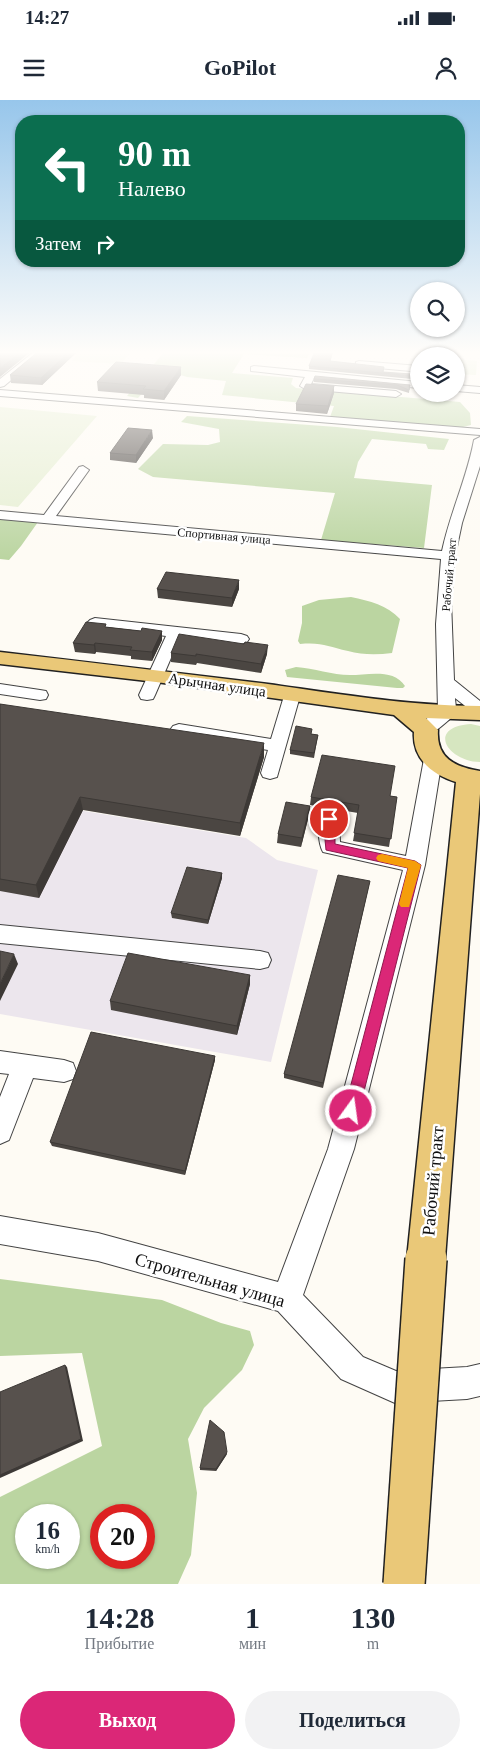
<!DOCTYPE html>
<html lang="ru">
<meta charset="utf-8">
<style>
body{margin:0;font-family:Georgia,serif;background:#f2f2f3;color:#1f2937;height:100vh;display:flex;flex-direction:column;font-size:19px;white-space:nowrap}
*{box-sizing:border-box;margin:0}
p{font-size:16px;color:#747a83}
.icon{flex:none;width:28px;height:28px;fill:none;stroke:currentColor;stroke-width:2;stroke-linecap:round;stroke-linejoin:round}
.map{position:relative;height:1484px;overflow:hidden}
.side{display:flex;flex-direction:column;background:#fff;flex:1}
.side>*{flex:none}
.hud{position:absolute;left:15px;top:15px;width:450px;height:152px;border-radius:20px;box-shadow:0 1px 4px #0004;background:#0b6e4f;color:#fff;overflow:hidden}
.controls{position:absolute;left:410px;top:182px;display:grid;gap:10px}
.controls a{display:grid;place-items:center;width:55px;height:55px;border-radius:50%;background:#fff;box-shadow:0 1px 4px #0004;font-size:25px}
.speed{position:absolute;left:15px;top:1404px;display:flex;gap:10px;font-size:25px;font-weight:700;text-align:center}
.speed>*{display:grid;place-content:center;width:65px;height:65px;border-radius:50%;background:#fff;box-shadow:0 1px 4px #0004;line-height:1}
.speed small{font-size:12px;font-weight:400}
.speed .limit{border:8px solid #d22;background:#fff;color:#111}
.pin{position:absolute;display:grid;place-items:center;width:42px;height:42px;color:#fff;margin:-21px;border:2px solid #fff;border-radius:50%;box-shadow:0 1px 5px #0007}
.me{position:absolute;width:55px;margin:-28px;rotate:14deg;stroke-linejoin:round;filter:drop-shadow(0 0 4px #0008)}
.turn{display:flex;align-items:center;gap:18px;height:105px;padding:0 20px;font-size:22px}
.turn .icon{width:65px;height:65px;stroke-width:2.5}
.turn b{display:block;font-size:35px;line-height:42px}
.then{display:flex;align-items:center;height:48px;padding:0 20px;background:#0003;gap:10px;font-size:19px}
.eta{display:flex;justify-content:space-evenly;align-items:center;height:85px;text-align:center}
.eta b{font-size:30px;font-weight:600;line-height:35px}
.button{display:flex;gap:10px;margin-top:auto;padding:10px 20px}
.button a{flex:1;height:58px;border-radius:30px;background:#db2777;color:#fff;font-size:20px;font-weight:600;line-height:58px;text-align:center}
.button a+a{background:#f2f2f3;color:#1f2937}
.status{display:flex;justify-content:space-between;align-items:center;height:35px;padding:0 25px;background:#fff;direction:ltr}
.status svg{height:14px;fill:currentColor}
header{display:flex;justify-content:space-between;align-items:center;height:65px;padding:0 20px;background:#fff;font-size:22px;font-weight:600}
.map>svg:first-child{display:block}
.industrial{fill:#ece6ed}
.green{fill:#d6e6c0}
.forest{fill:#bbd5a1;fill-rule:evenodd}
.pitch{fill:#e5eed1}
.lines{fill:none;stroke-linecap:round;stroke-linejoin:round}
.minor-casing{stroke:#434343;stroke-width:2}
.major-casing{stroke:#212121;stroke-width:3}
.minor{fill:#fff;fill-rule:evenodd}
.major{fill:#eac878;fill-rule:evenodd}
.major-bridge-casing{stroke:#212121;stroke-width:44;stroke-linecap:butt}
.major-bridge{stroke:#eac878;stroke-width:41}
.wall{fill:#4b4642}
.shaded-wall{fill:#3d3936}
.building{fill:#57514d;stroke:#3d3936}
.route{fill:#db2777;stroke:#8e194d}
.slow{fill:#f59e0b}
.labels{text-anchor:middle;dominant-baseline:central;stroke-width:5;stroke-linejoin:round;paint-order:stroke}
.far-street-label{font-size:12px;fill:#101010;stroke:#fff}
.street-label{font-size:15px;fill:#101010;stroke:#fff}
.near-street-label{font-size:18px;fill:#101010;stroke:#fff}
</style>
<div class="status"><b>14:27</b><svg viewBox="0 0 49 12"><path d="M0 12V9h3v3zM5 12V6h3v6zM10 12V3h3v9zM15 12V0h3v12zM26 1h20v11H26zM47 4h2v5h-2z"/></svg></div>
<header><svg class="icon" aria-label="menu" viewBox="0 0 24 24"><path d="M4 6h16M4 12h16M4 18h16"/></svg>GoPilot<svg class="icon" aria-label="person" viewBox="0 0 24 24"><circle cx="12" cy="8" r="4"/><path d="M4 21q1-7 8-7t8 7"/></svg></header>
<div class="map">
<svg width="480" height="1484" viewBox="0 0 480 1484">
<rect width="100%" height="100%" fill="#fefbf4"/>
<path class="industrial" d="M0 697 246 738 277 760 318 770 271 962 0 914Z"/>
<path class="green" d="M456 259 477 261 476 275 456 274Z
M471 624 480 626V662C447 661 426 627 471 624Z"/>
<path class="forest" d="M165 251H311L307 258 244 254 232 273 293 278 291 284 296 288 460 302 470 313 471 325 459 328 330 317 334 306 222 295 226 281 187 277 171 272H162L138 298 127 296Z
M187 316 337 327 449 339 444 350 428 349 426 344 372 339 358 362 354 378 432 385 424 448 321 440 335 393 153 377 138 369 163 344 208 345 220 342 219 329 181 322Z
M0 417 38 422 21 446 9 460 0 459Z
M351 497C370 501 387 505 400 519L392 553C377 555 362 555 348 551 328 547 323 542 300 544L298 541 302 523V506L319 500Z
M296 567C314 568 332 575 350 575 367 575 394 568 405 586L403 588H397L287 577 285 570Z
M0 1179 162 1200 221 1223 250 1231 254 1245 242 1270 204 1308 188 1339 197 1393 191 1455 178 1484H0V1397L102 1346 82 1253 0 1256ZM26 1415H69V1458H26ZM101 1415H144V1458H101Z"/>
<path class="pitch" d="M80 251 131 252 121 264 72 261Z
M0 307 97 316 18 407 0 405Z"/>
<g class="lines">
<defs>
<path id="minor" d="M35 251H46L4 286 0 287V279Z
M359 261 419 266V277L412 276 411 271 356 266V262Z
M254 266 419 282V288L314 278 311 284 396 291 401 294 396 297 305 289 300 286 305 277 251 271V267Z
M456 285 480 287V293L456 291Z
M0 290 480 329V335L0 296Z
M480 337V366L462 423 455 456 451 501 454 580 480 601V614L474 613 455 598C455 602 457 609 455 614 455 615 434 633 431 634 428 636 424 635 420 634L417 630 426 619 438 611 436 524 441 459 0 419V411L44 415 79 367 83 366 89 370 56 416 442 451C450 413 467 378 474 340Z
M95 518 241 534 247 536 249 539 247 542 241 544 180 537 155 595 153 599 147 600 141 599 139 595 166 536 90 526 87 523 90 520Z
M0 584 40 590 46 591 48 595 46 599 40 600 0 594Z
M292 591 298 592 300 596 277 677 270 679 263 677 261 673 268 650 179 636 173 634 170 630 173 626 179 624 271 639 284 596 286 592Z
M433 653 439 655 442 659 425 765 354 1049 303 1195 363 1257 396 1271 467 1267 480 1264V1296L467 1299 395 1303 341 1279 278 1211 98 1161 0 1144V1116L98 1133 278 1182 328 1049 403 770 323 752C318 743 317 723 322 714L329 712 336 714 339 719 340 742 406 756 424 659 427 655Z
M0 825 260 851 268 853 271 860 268 867 260 869 0 843Z
M0 951 64 960 73 963 76 971 73 979 64 982 33 978 9 1040 0 1044V997L9 974 0 973Z"/>
<path id="major" d="M0 552C90 562 179 573 268 584 339 594 409 606 480 606V620L426 618 438 630C436 658 455 667 480 671V694L445 1159 439 1172 426 1178 413 1172 407 1159 456 682C433 675 412 659 414 632L394 615 156 582 0 564Z"/>
</defs>
<use href="#minor" class="minor-casing"/>
<use href="#major" class="major-casing"/>
<use href="#minor" class="minor"/>
<use href="#major" class="major"/>
<defs>
<path id="major-bridge" d="M404 1484 426 1159"/>
</defs>
<use href="#major-bridge" class="major-bridge-casing"/>
<use href="#major-bridge" class="major-bridge"/>
</g>
<path class="wall" d="M39 251H78L42 285 11 283 10 275Z
M331 261 383 272 413 276 412 279 309 269V266Z
M181 275 164 300 144 298V295L98 291 97 282Z
M314 279 410 285 409 293 396 289 314 282Z
M334 293 327 314 296 311V304Z
M153 338 136 363 110 360V353Z
M157 489H239L232 507 158 498Z
M107 527 141 531H162V540L152 561 131 559V556L96 552 95 554 75 552 73 543Z
M171 553 267 554 261 573 197 563 196 565 171 562Z
M0 604 264 657 240 736 83 710 39 798 0 791Z
M311 634 318 635 314 658 290 654V650Z
M390 696 397 697 389 747 353 741 358 713 310 705 311 697Z
M310 706 309 715 301 747 277 743 278 734Z
M222 773V778L208 824 172 818 171 813Z
M370 781 323 988 284 978V974Z
M250 875V884L237 935 111 910 110 901Z
M215 956V960L185 1075 52 1046 50 1042Z
M227 1354 216 1371 200 1370V1368Z"/>
<path class="shaded-wall" d="M22 251H32L0 277V268Z
M70 251H78L42 285 41 278Z
M181 267V275L164 300V291Z
M334 286V293L327 314 328 306Z
M152 330 153 338 136 363V355Z
M239 480V489L232 507V498Z
M162 531V540L152 561V552Z
M95 543 96 552 95 554 94 545Z
M268 545 267 554 261 573V564Z
M264 643V657L240 736V723Z
M80 697 83 710 39 798 36 785Z
M310 706 309 715 301 747 302 738Z
M222 773V778L208 824V820Z
M14 854 18 864 0 901V884Z
M250 875V884L237 935V926Z
M215 956V960L185 1075V1071Z
M65 1265 67 1267 83 1341 0 1378V1375Z
M227 1352V1354L216 1371V1369Z"/>
<path class="building" d="M0 251H22L0 268Z
M39 251H70L41 278 10 275Z
M315 251H333L330 261 384 267 383 272 411 274 413 276 309 266Z
M429 251H451V256H428Z
M116 262 181 267 164 291 143 289 146 286 97 282Z
M315 276 410 285 409 290 397 285 314 279Z
M306 284 334 286 328 306 296 304Z
M128 328 152 330 136 355 110 353Z
M166 472 239 480 232 498 157 489Z
M86 522 106 524 105 527 141 531 142 528 162 531 152 552 130 550 132 547 95 543 94 545 73 543Z
M179 534 244 544 245 542 268 545 261 564 196 554V556L171 553Z
M0 604 264 643 240 723 80 697 36 785 0 779Z
M296 626 312 629 311 634 318 635 314 653 290 650Z
M322 655 395 666 390 696 397 697 391 739 354 733 359 705 311 697Z
M286 702 310 706 302 738 278 734Z
M187 767 222 773 208 820 171 813Z
M338 775 370 781 323 983 284 974Z
M0 851 14 854 0 884Z
M128 853 250 875 237 926 110 901Z
M91 932 215 956 185 1071 50 1042Z
M65 1265 81 1339 0 1375V1292Z
M210 1320 224 1332 227 1352 216 1369 200 1368Z"/>
<linearGradient id="sky" x2="0" y2="1"><stop stop-color="#97c6eb"/><stop offset="0.55" stop-color="#fffdfa"/><stop offset="1" stop-color="#fffdfa" stop-opacity="0"/></linearGradient>
<rect width="480" height="459" fill="url(#sky)"/>
<path class="route" d="M329 715 335 719V744L415 761 421 765 359 1011 356 1016 351 1018 346 1016 344 1011 408 768 326 750 323 719Z"/>
<path class="slow" d="M382 754 415 761 421 765 409 807H401L399 804 408 768 378 761 376 758 378 755Z"/>
<g class="labels">
<g class="far-street-label">
<text transform="translate(224 436) rotate(5)">Спортивная улица</text>
<text transform="translate(449 475) rotate(-85)">Рабочий тракт</text>
</g>
<g class="street-label">
<text transform="translate(217 585) rotate(8)">Арычная улица</text>
</g>
<g class="near-street-label">
<text transform="translate(433 1081) rotate(-85)">Рабочий тракт</text>
<text transform="translate(210 1180) rotate(16)">Строительная улица</text>
</g>
</g>
</svg>
<div class="controls">
<a><svg class="icon" aria-label="search" viewBox="0 0 24 24"><circle cx="10" cy="10" r="6"/><path d="M15 15l6 6"/></svg></a>
<a><svg class="icon" aria-label="layers" viewBox="0 0 24 24"><path d="M12 4l9 5-9 5-9-5zM3 14l9 5 9-5"/></svg></a>
</div>
<div class="speed"><div>16<small>km/h</small></div><div class="limit">20</div></div>
<div class="pin" style="left:329px;top:719px;background:#d93025"><svg class="icon" aria-label="arrive" viewBox="0 0 24 24"><path d="M6 21V4h12l-3 4 3 4H6"/></svg></div>
<svg class="me" style="left:351px;top:1011px" viewBox="-20 -20 40 40"><circle r="17" fill="#db2777" stroke="#fff" stroke-width="3"/><path d="M0-11L8 9 0 5-8 9z" fill="#fff"/></svg>
<div class="hud">
<div class="turn"><svg class="icon" aria-label="left" viewBox="0 0 24 24"><path d="M17 20v-9H6M10 6l-5 5 5 5"/></svg><div><b>90 m</b>Налево</div></div>
<div class="then">Затем<svg class="icon" aria-label="right" viewBox="0 0 24 24"><path d="M7 20v-9h11M14 6l5 5-5 5"/></svg></div>
</div>
</div>
<section class="side">
<div class="eta">
<div><b>14:28</b><p>Прибытие</p></div>
<div><b>1</b><p>мин</p></div>
<div><b>130</b><p>m</p></div>
</div>
<div class="button"><a>Выход</a><a>Поделиться</a></div>
</section>
